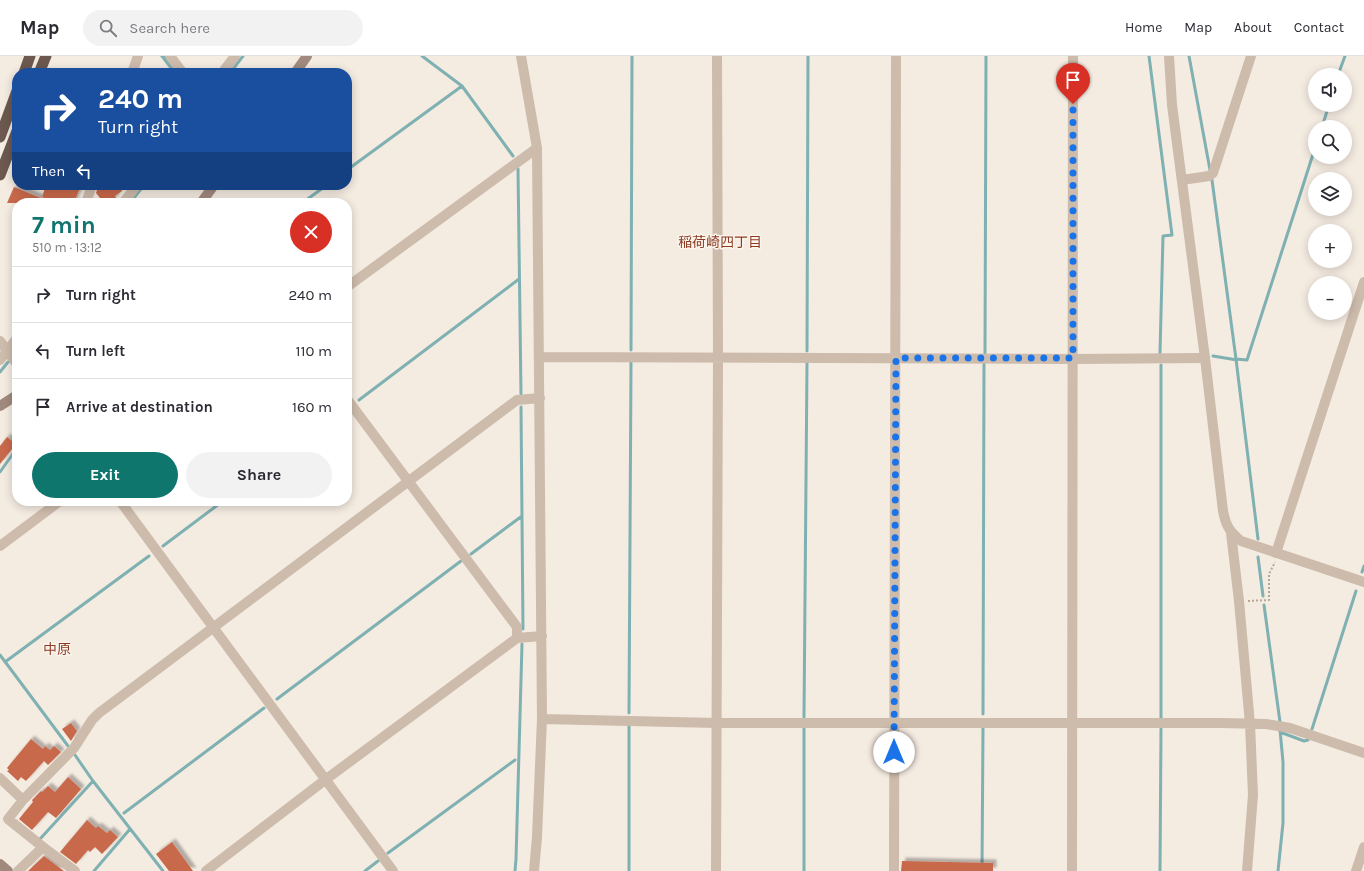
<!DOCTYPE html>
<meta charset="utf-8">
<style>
body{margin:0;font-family:Karla,"Noto Sans JP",sans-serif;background:#f2f2f3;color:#2b2b33;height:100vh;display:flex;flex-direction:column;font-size:15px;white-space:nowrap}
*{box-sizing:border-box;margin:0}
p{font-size:13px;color:#7c7c81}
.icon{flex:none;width:22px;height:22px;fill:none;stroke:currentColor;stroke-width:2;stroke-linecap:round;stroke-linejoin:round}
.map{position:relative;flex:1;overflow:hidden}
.panel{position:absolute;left:12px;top:142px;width:340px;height:308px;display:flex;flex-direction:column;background:#fff;border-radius:16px;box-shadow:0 2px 10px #0003}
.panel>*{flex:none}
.top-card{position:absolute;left:12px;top:12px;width:340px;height:122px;border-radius:16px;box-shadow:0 2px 10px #0003;background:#1a4fa0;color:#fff;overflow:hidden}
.controls{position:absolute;left:1308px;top:12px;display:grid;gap:8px}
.controls a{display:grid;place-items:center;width:44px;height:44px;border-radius:50%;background:#fff;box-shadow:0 2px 10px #0003;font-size:20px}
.pin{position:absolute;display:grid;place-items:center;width:34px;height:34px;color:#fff;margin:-41px -17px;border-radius:50% 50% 50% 0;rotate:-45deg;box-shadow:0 0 4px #0007}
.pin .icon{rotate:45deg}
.me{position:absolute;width:44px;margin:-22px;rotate:0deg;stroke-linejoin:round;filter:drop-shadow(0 0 3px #0008)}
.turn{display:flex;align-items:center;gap:14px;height:84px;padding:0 20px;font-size:18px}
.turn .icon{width:52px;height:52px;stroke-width:2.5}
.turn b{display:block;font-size:28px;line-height:34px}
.then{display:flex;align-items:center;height:38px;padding:0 20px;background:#0003;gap:8px;font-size:15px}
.round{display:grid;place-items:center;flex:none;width:42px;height:42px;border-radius:21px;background:#f2f2f3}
.headline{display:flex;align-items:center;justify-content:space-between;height:68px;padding:0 20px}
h1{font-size:24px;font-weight:700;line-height:30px;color:#0f766e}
.button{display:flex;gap:8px;margin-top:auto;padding:8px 20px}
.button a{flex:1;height:46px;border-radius:24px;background:#0f766e;color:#fff;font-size:16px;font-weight:700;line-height:46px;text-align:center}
.button a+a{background:#f2f2f3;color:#2b2b33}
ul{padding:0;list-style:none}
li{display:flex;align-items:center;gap:12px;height:56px;padding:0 20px;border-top:1px solid #e1e1e2}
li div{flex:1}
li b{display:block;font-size:15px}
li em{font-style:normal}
header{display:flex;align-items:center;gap:24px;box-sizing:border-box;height:56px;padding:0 20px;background:#fff;border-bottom:1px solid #e1e1e2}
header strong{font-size:19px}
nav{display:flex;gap:22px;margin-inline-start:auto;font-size:14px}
.search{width:280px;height:36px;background:#f2f2f3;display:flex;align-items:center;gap:10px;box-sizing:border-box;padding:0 14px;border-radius:22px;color:#7c7c81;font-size:15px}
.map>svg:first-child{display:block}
.water{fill:#7fb0b2}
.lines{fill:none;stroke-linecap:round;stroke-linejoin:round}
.stream{stroke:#7fb0b2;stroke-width:3}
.building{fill:#c8694b;filter:url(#shadow)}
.path{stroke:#b9a596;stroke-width:2;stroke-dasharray:2 2;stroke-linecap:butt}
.minor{stroke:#cdbbac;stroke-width:10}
.tertiary{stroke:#cdbbac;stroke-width:10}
.secondary{stroke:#a18a7d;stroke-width:10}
.trunk{stroke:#6c584f;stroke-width:11}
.route{stroke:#1a73e8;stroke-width:7;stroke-dasharray:0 12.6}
.labels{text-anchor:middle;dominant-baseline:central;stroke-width:3;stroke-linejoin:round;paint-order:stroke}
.neighbourhood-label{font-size:14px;fill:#8c3b22;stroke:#fbf5ee}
</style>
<header>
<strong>Map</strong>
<div class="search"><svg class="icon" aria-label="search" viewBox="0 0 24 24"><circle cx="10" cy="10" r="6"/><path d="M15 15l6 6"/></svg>Search here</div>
<nav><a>Home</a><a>Map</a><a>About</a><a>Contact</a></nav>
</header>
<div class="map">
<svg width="1364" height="815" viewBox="0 0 1364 815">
<defs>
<filter id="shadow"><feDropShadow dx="3.5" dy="-3.5" stdDeviation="1" flood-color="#0004"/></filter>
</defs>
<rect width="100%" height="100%" fill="#f4ebe1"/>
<path class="water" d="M160 0H166L179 17H173Z"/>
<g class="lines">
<path class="stream" d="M422 0 462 30 513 100
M1149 0 1172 179 1163 180 1160 297
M1189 0 1210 114
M230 17 243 0
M1338 19 1345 0
M1322 71 1329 49
M518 113 521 338
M347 114 462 30
M1212 124 1236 303 1258 483
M130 147 144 129
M302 147 327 129
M631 294 632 0
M807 295 808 0
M15 296 17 293
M985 298 986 0
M1213 300 1237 304
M1236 303 1247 304 1315 92
M0 316 8 306
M359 344 519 223
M521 351 523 573
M0 416 17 392
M163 490 223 445
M471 498 522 460
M1258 501 1263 540
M1362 516 1364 510
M1264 549 1280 666
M0 599 68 690
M5 606 149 500
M277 643 461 505
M629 657 631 306
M983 658 984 307
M804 661 807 307
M1161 663V309
M804 670V815
M1312 673 1356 535
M1280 676 1304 685 1308 684
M75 699 93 725 163 815
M124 757 264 652
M40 783 93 725
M388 797 515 704
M94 815 130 773
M365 815 378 805
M515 815 516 803 522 588
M629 815V668
M982 815 983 672
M1160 815 1161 673
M1278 815 1283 767V706L1280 674"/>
</g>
<path class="building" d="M46 129H81L74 147H59L42 141Z
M104 129H118L122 135 115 140 116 142 109 147H104L96 137 97 134Z
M14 131 53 147H7Z
M7 381 16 388 0 408V390Z
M71 667 77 675 71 685 62 673Z
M31 683 43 693 45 690 50 694 54 690 61 696 48 709 44 705 26 725 21 721 18 725 7 715 9 714 7 712Z
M68 721 81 733 56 762 48 756 32 774 19 763 33 746 32 744 41 735 42 736 48 730 55 736Z
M87 764 96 772 98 770 107 777 110 774 118 781 102 798 95 791 90 796 88 794 76 808 60 796Z
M172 786 193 815H169L156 798Z
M44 800 64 815H28Z
M902 805 993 807V815H901Z"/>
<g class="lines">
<path class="path" d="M1248 545 1269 544V518L1275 506"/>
<path class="minor" d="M170 0 183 17
M521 0 537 92 542 663 537 781 534 815
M132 17 138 0
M222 17 235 0
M1182 124 1209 120 1213 117 1251 0
M86 147 92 129
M123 147 137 129
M347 231 537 92
M0 285 17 308
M539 301 1073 303 1205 302
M0 304 17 282
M347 343 517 571V582
M120 445 393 815
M1231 477 1239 545 1250 668 1253 739 1247 815
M0 490 60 445
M1276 497 1364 226
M542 663 717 667H1221L1266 668 1290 672 1364 697
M0 722 23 744
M43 791 75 815
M18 815 43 791 8 763 23 744 74 692 92 664 99 657 517 344 540 342
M206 815 325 724 517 582 542 580
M716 815 718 301 717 0
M894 815 896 0
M1072 815 1073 0
M1356 815 1364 791"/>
<path class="tertiary" d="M1169 0 1172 49 1205 302 1223 455C1226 470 1229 475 1241 485L1364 526"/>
<path class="secondary" d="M295 17 307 0
M201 147 214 129
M0 350 17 339
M0 808 8 815"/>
<path class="trunk" d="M24 17 30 0
M39 17 46 0
M0 81 17 35
M0 119 17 75"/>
</g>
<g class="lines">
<path class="route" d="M894 696 896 302H1073V48"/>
</g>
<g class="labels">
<g class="neighbourhood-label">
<text x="720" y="186">稲荷崎四丁目</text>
<text x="57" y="593">中原</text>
</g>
</g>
</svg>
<div class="controls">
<a><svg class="icon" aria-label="sound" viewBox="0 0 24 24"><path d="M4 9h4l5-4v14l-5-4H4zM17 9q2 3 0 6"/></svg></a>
<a><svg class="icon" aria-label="search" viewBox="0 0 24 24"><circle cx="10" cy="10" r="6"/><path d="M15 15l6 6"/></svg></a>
<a><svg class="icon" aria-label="layers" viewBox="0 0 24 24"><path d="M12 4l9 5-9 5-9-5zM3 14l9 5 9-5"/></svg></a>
<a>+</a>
<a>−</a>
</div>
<div class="pin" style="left:1073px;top:48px;background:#d93025"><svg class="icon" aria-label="arrive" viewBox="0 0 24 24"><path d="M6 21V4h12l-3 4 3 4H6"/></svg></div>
<svg class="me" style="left:894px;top:696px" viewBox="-20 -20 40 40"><circle r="19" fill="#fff"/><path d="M0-13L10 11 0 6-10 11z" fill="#1a73e8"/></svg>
<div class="top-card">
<div class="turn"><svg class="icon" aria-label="right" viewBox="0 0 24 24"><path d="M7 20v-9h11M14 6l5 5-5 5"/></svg><div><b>240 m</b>Turn right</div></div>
<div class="then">Then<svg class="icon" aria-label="left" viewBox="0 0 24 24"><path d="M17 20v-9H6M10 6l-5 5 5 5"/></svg></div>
</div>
<section class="panel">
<div class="headline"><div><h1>7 min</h1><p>510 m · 13:12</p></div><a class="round" style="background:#d93025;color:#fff"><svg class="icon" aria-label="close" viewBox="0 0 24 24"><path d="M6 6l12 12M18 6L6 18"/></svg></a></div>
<ul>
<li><svg class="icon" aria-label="right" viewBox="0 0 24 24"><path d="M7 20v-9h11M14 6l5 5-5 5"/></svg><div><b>Turn right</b></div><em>240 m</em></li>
<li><svg class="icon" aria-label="left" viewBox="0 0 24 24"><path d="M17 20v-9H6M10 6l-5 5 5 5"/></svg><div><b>Turn left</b></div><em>110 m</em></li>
<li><svg class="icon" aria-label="arrive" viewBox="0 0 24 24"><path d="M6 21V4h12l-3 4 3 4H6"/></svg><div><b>Arrive at destination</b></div><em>160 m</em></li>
</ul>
<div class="button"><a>Exit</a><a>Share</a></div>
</section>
</div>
